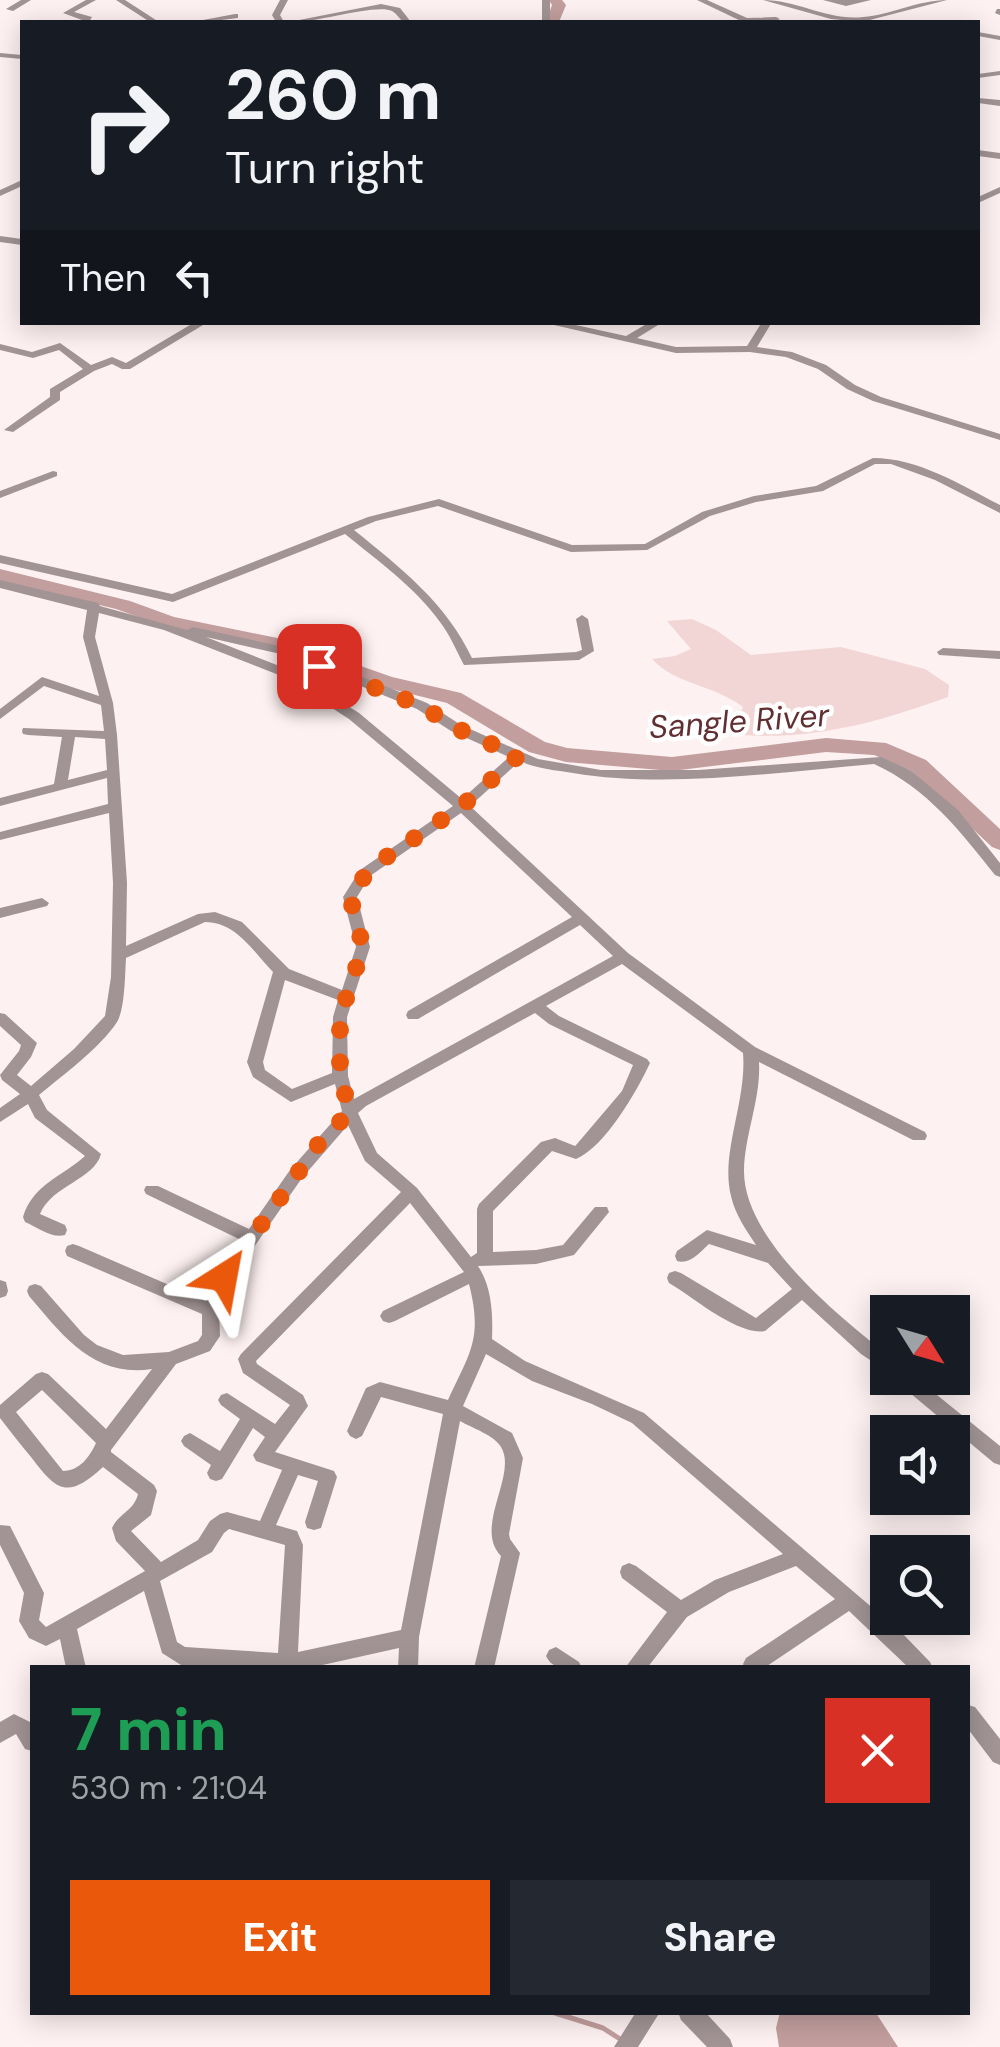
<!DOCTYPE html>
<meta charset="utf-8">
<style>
body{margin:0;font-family:"DM Sans",sans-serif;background:#242831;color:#f1f3f6;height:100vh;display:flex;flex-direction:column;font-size:38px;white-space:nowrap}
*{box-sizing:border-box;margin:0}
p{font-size:32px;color:#9ea1a6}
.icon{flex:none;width:55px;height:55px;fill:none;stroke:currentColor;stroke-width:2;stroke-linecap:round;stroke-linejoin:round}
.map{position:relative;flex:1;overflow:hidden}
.drawer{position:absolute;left:30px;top:1665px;width:940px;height:350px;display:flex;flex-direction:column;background:#171b24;border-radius:0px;box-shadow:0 5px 25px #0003}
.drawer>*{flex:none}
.top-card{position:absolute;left:20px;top:20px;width:960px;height:305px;border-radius:0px;box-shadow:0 5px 25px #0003;background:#171b24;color:#f1f3f6;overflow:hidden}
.needle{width:65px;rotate:127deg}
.fabs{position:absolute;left:870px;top:1295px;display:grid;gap:20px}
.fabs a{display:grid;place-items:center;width:100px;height:100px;border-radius:0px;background:#171b24;box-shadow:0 5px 25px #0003;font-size:50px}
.pin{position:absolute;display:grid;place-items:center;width:85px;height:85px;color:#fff;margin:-42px;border-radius:20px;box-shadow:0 5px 15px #0006}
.me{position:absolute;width:110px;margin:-55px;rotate:34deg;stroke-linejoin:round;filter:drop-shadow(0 0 8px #0008)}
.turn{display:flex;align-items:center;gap:35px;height:210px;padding:0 40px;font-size:45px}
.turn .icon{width:130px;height:130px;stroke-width:2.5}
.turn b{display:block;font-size:70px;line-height:85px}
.then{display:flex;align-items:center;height:95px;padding:0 40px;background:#0003;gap:20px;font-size:38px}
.round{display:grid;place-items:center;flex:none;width:105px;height:105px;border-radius:0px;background:#242831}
.head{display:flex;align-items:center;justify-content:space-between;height:170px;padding:0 40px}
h1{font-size:60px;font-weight:800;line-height:75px;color:#1e9e55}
.primary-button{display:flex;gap:20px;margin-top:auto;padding:20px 40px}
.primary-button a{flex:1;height:115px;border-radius:0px;background:#ea580c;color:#fff;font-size:40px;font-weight:800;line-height:115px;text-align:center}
.primary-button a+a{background:#242831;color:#f1f3f6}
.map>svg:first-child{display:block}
.green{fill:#f2d5d5}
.water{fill:#c29e9e}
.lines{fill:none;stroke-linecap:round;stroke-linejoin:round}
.stream{stroke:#c29e9e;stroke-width:5}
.river{fill:#c29e9e;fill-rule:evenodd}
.minor{fill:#a29494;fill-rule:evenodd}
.route{stroke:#ea580c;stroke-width:18;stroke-dasharray:0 32.4}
.labels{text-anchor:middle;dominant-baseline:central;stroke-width:9;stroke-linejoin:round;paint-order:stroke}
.water-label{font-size:32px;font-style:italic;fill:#612f32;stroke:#fff}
</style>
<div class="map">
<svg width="1000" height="2047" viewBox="0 0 1000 2047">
<rect width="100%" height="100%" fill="#fef1f1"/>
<path class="green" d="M692 619 716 630 751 655 841 647 925 669 949 685 948 697C876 723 808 742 732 734L743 707C715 685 676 685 652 659L675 656 691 649 667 621Z"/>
<path class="water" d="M780 2012 876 2013 898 2047H779L776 2028Z"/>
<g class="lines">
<path class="stream" d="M552 2012 603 2028 620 2039"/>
<path class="river" d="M549 0H562L566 5 559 22H546L552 5Z
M0 569 130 601 174 617 287 640 392 677 461 693 545 742 567 748 672 757 826 738 886 743 926 760 1000 829V850L992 847 910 770 874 755 826 752 672 771 566 762 529 752 447 703 379 686 275 649 169 628 116 609 0 581Z"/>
<path class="minor" d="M21 0H31L13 11 6 9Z
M86 0H96L74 12 92 17 89 22H80L82 20 63 13Z
M116 0H125L159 22H150Z
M280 0H288L280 15 284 22H276L272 15Z
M542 0H550V22H542Z
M697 0H707L747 18 776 17 780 19 776 21 743 22Z
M763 0C797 0 829 21 863 17 891 15 918 0 947 0L862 22 831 19Z
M823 0H871L846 6Z
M381 4 400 8 411 22H403C400 19 396 13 392 11 376 3 313 24 289 22Z
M997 9H1000V15L995 13Z
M235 14H238V18L205 22 203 20Z
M978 32 1000 36V40L978 36Z
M0 53 22 55V59L0 57Z
M1000 71V75L978 78V74Z
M978 98 1000 100V106L978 103Z
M978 150 1000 153V159L978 156Z
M22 180V186L0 196V190Z
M1000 187V193L978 203V197Z
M0 236 22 239V245L0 242Z
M195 322H208L130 369H122L112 364 94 371 60 392V400L13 432 4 430 50 397V389L83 369 59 350 33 358 0 350V344L32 352 60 343 91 365 112 357 126 363Z
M541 322H562L626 336 650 322H663L637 338 676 347 747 346 762 322H772L757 347 792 352 826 365 855 385 881 397 1000 434V440L873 401 847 389 818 369 786 357 750 352 676 353Z
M873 458C918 458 961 485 1000 505V513L935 480 891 464H875L823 491 756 502 710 516 647 550 571 552 438 506 376 521 354 530C401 568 446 603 472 658L576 652 582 650 576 619 582 615 588 619 594 651 579 660 464 665C456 650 450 635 440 622 415 587 378 561 345 534L173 602 0 563V555L172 594 368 517 439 499 572 545 645 544 702 512 754 496 816 486Z
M53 471 57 472V476L0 498V491Z
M0 580 98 603 100 606 187 630 193 627 293 649 427 703 461 725 538 759 601 770H698L881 757 910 770 958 810 1000 863V877L995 875C960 831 927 788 874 764 778 772 667 789 573 773 555 770 537 769 520 761L470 806 628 953 755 1047 925 1132 927 1136 925 1140H913L759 1062C761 1099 745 1133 744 1170 743 1239 837 1315 888 1355V1372L861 1354 802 1300 765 1331C738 1336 693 1297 669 1283L667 1278 669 1273 675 1271 681 1273 756 1318 792 1289 768 1263 709 1244C700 1252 690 1265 677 1261L675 1256 677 1251 707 1230 756 1245C746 1230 735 1214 731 1196 720 1153 747 1102 743 1053L622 964 546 1006 559 1016 647 1059 650 1063C637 1091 605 1147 576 1159L552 1151 493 1211V1252L536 1250 563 1245 595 1207H607L609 1212 574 1255 536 1264 478 1266C492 1287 493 1314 492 1339L525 1361 644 1413 902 1633 930 1662 933 1668H909L849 1611 764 1668H745L743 1664 746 1658 835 1599 796 1566 729 1592 687 1617 647 1668H625L667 1612 622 1578 620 1572 622 1566 629 1563 636 1566 681 1600 715 1580 783 1554 632 1423 592 1404 532 1381 486 1354 463 1406 512 1433 523 1458 509 1534 510 1539 520 1553 494 1668H474L501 1556C473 1527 518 1475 501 1447 494 1435 472 1428 460 1421L419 1637 418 1668H398L399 1648 309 1668 181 1665 162 1653 144 1591 77 1629 86 1668H66L60 1639 46 1646 29 1638 19 1621 24 1593 0 1545V1525L10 1526 44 1593 39 1620 46 1627 145 1571 116 1541 112 1528C119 1513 134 1511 138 1494L103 1467C67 1500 57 1491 31 1457 20 1444 10 1431 0 1418V1405L36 1374 42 1372 48 1374 106 1429 152 1369C94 1378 63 1336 29 1296L27 1291 29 1286 35 1284 41 1286 84 1335 97 1345 123 1355 169 1352 198 1341 202 1335V1314L67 1256 65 1251 67 1246 73 1244 79 1246 206 1301 218 1272 241 1240 146 1194 144 1190 146 1186H158L249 1229 290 1170 342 1111 335 1084 291 1102 253 1077 247 1062 273 972C253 951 236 922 205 922L126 958C125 974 125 1009 117 1022 100 1048 63 1075 39 1095L47 1110 101 1154C94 1180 52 1185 40 1214L65 1225 67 1230 65 1235C52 1239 37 1227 25 1222L23 1217C33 1184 62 1177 85 1156L35 1118 28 1104 0 1122V1108L20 1094 2 1080 0 1075 19 1051 21 1045 0 1026V1013L5 1014 37 1043 31 1057 17 1075 31 1086 74 1049 105 1016 111 977 113 883 109 813 0 840V832L108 804 107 778 0 806V798L54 784 62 737 28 735 23 734 22 731 23 728 104 731 101 705 44 686 0 719V709L42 677 99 696 83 637 87 610 0 588ZM99 613 164 630 284 677 349 719 453 806 360 870 343 897 356 947 342 990 289 969 242 922 215 912 198 914 126 946 127 883 117 735 113 703 95 637ZM206 637 285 655 417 709 451 731 509 757 462 799 359 713 292 671ZM75 737 105 739 107 770 68 780ZM461 813 572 917 408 1011 406 1015 408 1019H418L580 925 613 956 354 1099 348 1076 347 1017 370 947 357 897 370 876ZM285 980 338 1000 333 1017 332 1073 292 1089 265 1070 263 1062ZM535 1013 549 1024 633 1065 622 1091 577 1144 575 1146 555 1138 541 1142 479 1204 477 1209V1253L471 1257 417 1188 377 1153 358 1113 366 1106ZM348 1125 365 1161 401 1192 241 1354 238 1359 243 1373 290 1405 275 1424 227 1393 221 1395 218 1400 221 1405 240 1419 220 1451 190 1433 184 1436 181 1441 184 1446 211 1465 207 1473 210 1479 216 1481 222 1479 253 1428 265 1437 253 1455 256 1461 282 1470 260 1521 227 1512 220 1514 210 1521 198 1540 161 1562 131 1531 151 1515 157 1491 154 1485 111 1452V1450L176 1364 210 1351 220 1336 219 1310 231 1280 302 1178ZM410 1203 464 1272 383 1311 380 1316 383 1321 389 1323 395 1321 469 1284C483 1339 470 1352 448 1400L380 1382 366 1388 347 1431 350 1436 356 1439 362 1436 381 1397 443 1414 401 1630 298 1652 303 1545 297 1531 276 1525 298 1475 318 1481 305 1522 307 1528 314 1530 321 1528 337 1477 334 1471 275 1452 308 1406 303 1395 257 1364 256 1361ZM42 1390 96 1443C90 1456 80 1471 63 1471L16 1412ZM229 1529 285 1545 278 1653 185 1647 177 1642 160 1581 212 1552 224 1533Z
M943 648 1000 651V659L939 655 937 652Z
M42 898 49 903 47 906 0 918V908Z
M0 1280 6 1282 8 1291 6 1296 0 1298Z
M895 1378H916L1000 1446V1465L994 1463 898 1383Z
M556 1647 579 1662 582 1668C567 1668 553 1671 546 1656L549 1650Z
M968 1705 975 1707 1000 1739V1765L993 1762 968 1729Z
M14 1714 32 1723V1751L25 1749 16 1734 0 1743V1722Z
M636 2012H660L638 2047H614Z
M678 2012H705L730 2039 733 2047H707L681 2020Z"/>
</g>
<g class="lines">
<path class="route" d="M224 1277 322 1139 350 1112 340 1076V1017L363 947 350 897 353 888 382 860 462 806 518 756 456 728 422 706 319 666"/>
</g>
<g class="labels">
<g class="water-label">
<text transform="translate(739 721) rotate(-4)">Sangle River</text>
</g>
</g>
</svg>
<div class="fabs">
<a><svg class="needle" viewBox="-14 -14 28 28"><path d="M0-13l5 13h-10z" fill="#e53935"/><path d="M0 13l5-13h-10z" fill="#9ea1a6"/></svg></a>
<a><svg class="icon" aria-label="sound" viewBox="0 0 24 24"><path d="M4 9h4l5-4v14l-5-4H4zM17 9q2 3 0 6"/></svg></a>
<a><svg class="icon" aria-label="search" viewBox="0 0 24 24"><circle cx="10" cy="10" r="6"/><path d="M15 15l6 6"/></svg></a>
</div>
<div class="pin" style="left:319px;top:666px;background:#d93025"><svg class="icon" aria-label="arrive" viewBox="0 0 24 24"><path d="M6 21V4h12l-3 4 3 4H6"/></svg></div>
<svg class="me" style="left:224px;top:1277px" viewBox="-20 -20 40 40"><path d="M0-17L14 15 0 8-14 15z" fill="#ea580c" stroke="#fff" stroke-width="4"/></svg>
<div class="top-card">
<div class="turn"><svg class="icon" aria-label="right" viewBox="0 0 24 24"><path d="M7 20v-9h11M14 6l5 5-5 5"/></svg><div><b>260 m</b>Turn right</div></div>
<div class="then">Then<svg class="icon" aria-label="left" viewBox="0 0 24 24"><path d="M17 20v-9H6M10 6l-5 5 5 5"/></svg></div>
</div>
<section class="drawer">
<div class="head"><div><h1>7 min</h1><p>530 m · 21:04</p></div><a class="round" style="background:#d93025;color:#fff"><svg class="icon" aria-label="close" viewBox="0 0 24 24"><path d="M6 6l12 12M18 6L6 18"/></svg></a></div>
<div class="primary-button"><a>Exit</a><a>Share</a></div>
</section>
</div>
